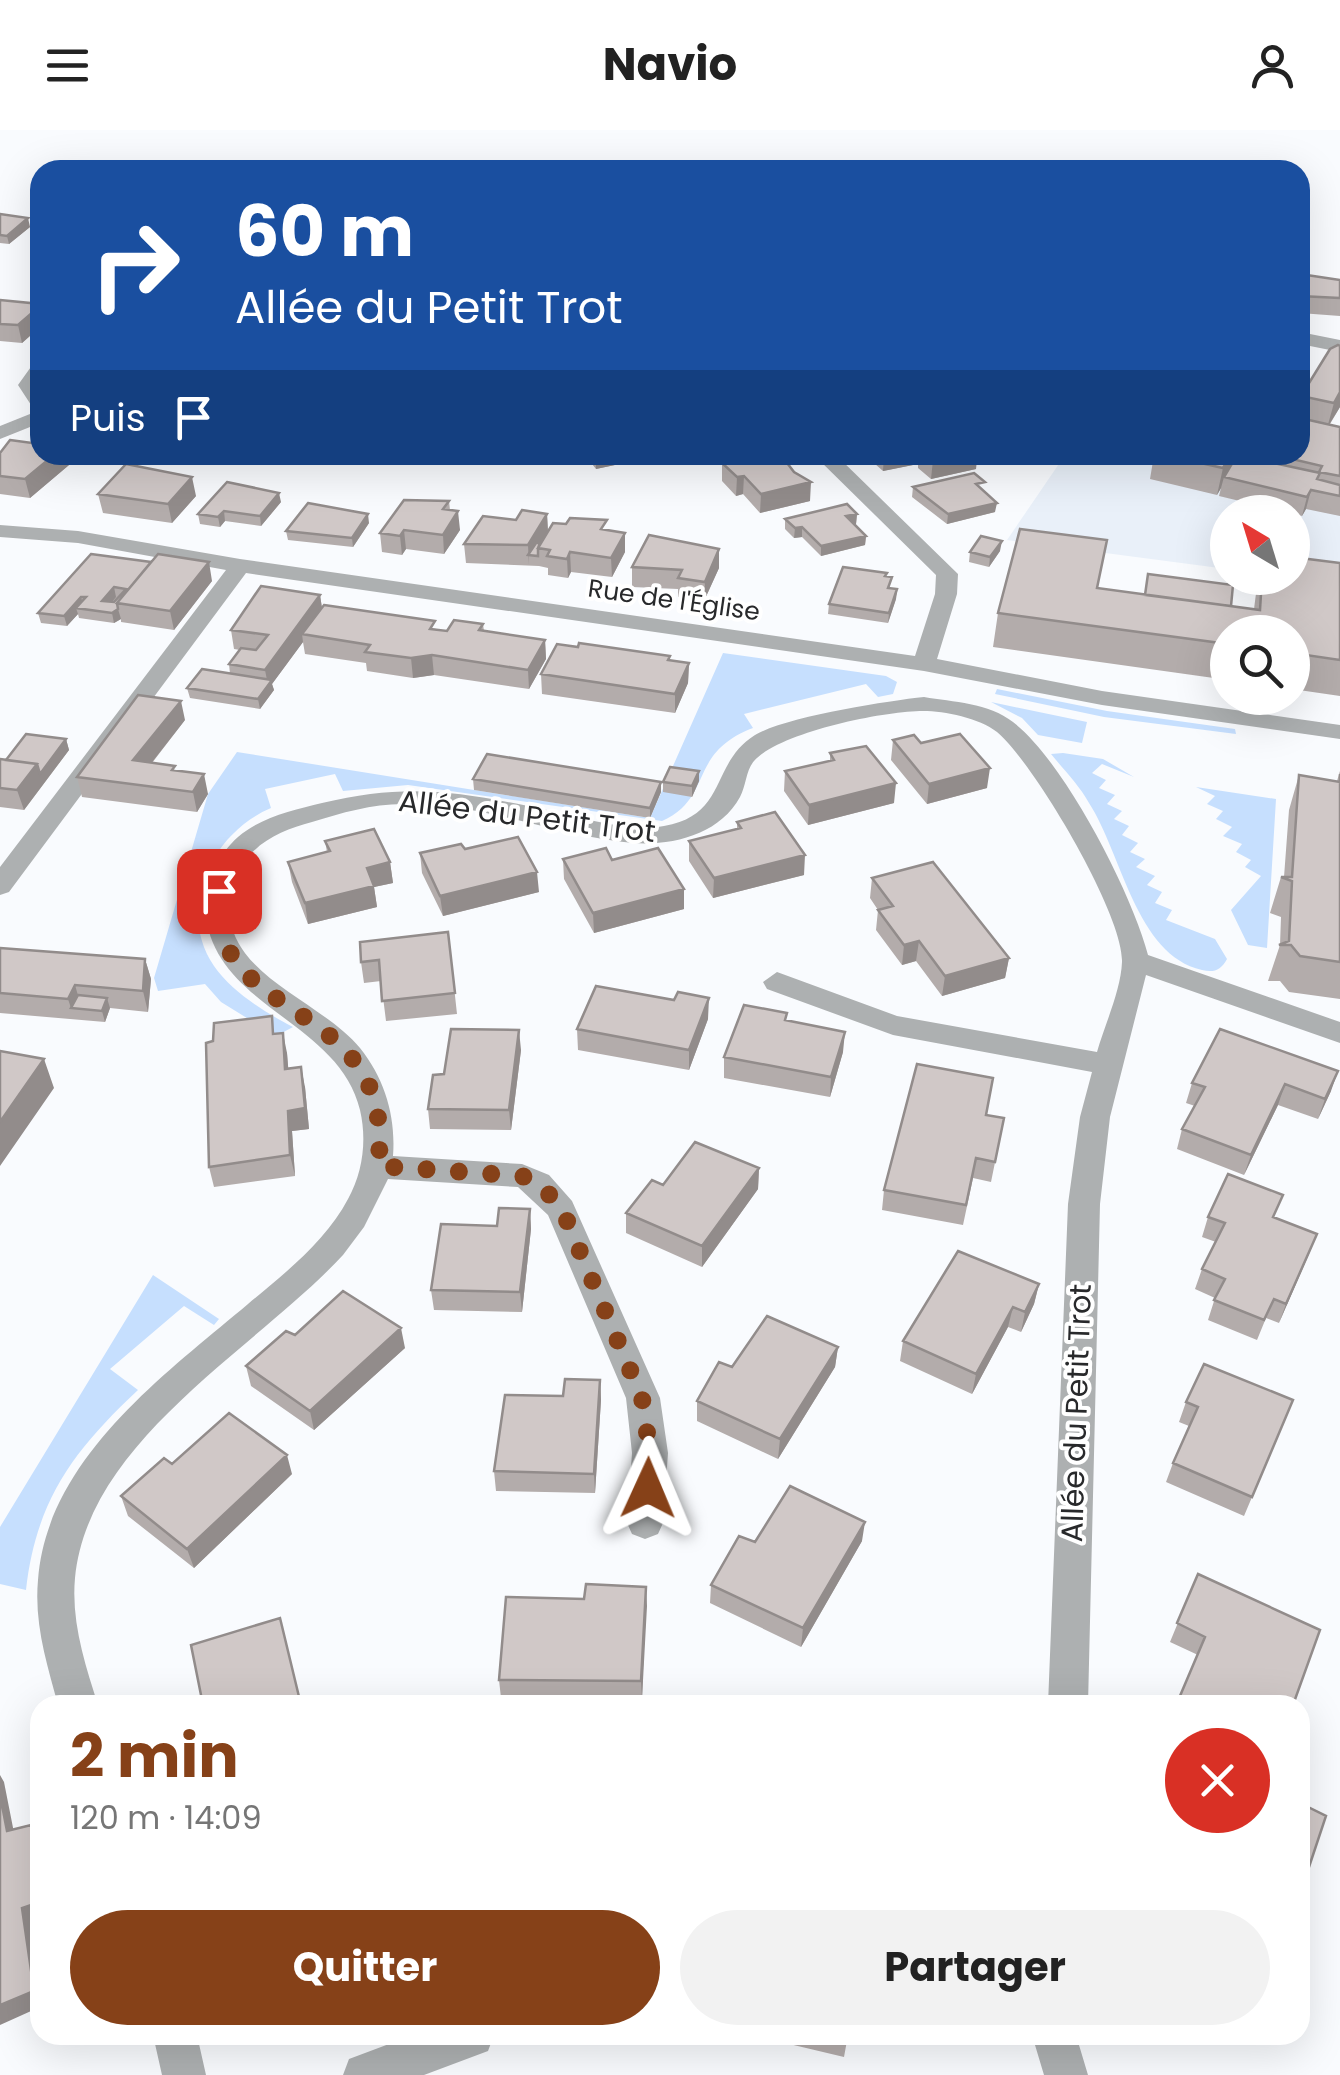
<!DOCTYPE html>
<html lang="fr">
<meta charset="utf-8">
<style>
body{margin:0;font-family:Poppins,sans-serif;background:#f2f2f2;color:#222;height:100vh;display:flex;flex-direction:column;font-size:38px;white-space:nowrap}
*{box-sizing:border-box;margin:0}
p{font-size:32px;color:#767676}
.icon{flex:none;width:55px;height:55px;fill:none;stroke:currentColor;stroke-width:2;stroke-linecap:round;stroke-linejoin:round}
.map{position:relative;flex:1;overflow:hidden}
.panel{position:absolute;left:30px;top:1565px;width:1280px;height:350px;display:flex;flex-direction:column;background:#fff;border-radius:30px;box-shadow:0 10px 40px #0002}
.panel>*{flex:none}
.top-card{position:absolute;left:30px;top:30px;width:1280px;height:305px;border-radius:30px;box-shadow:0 10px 40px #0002;background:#1a4fa0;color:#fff;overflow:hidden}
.needle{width:65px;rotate:322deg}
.controls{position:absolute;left:1210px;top:365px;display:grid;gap:20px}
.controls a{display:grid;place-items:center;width:100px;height:100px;border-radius:50%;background:#fff;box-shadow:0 10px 40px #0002;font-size:50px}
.pin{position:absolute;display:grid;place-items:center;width:85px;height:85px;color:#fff;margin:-42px;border-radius:20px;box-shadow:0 5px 15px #0006}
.me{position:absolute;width:110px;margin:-55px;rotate:1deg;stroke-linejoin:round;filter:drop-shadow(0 0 8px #0008)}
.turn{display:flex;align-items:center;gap:35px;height:210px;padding:0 40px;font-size:45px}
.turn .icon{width:130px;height:130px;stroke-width:2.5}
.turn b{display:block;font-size:70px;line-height:85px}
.then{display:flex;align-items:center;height:95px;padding:0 40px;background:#0003;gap:20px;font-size:38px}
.round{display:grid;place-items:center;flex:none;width:105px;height:105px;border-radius:52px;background:#f2f2f2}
.headline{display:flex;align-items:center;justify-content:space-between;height:170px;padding:0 40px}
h1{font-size:60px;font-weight:700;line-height:75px;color:#864118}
.primary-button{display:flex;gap:20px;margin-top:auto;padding:20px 40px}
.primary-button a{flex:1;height:115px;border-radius:60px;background:#864118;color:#fff;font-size:40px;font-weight:700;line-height:115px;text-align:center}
.primary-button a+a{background:#f2f2f2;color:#222}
header{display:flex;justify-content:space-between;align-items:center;height:130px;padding:0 40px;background:#fff;font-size:45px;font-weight:700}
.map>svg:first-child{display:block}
.built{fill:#e9f0f9}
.green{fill:#c6dffe}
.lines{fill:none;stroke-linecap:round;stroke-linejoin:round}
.minor{fill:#adb0b1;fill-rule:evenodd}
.wall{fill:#b3acab}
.shaded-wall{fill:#928c8b}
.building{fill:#d0c8c7;stroke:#928c8b;stroke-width:2.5;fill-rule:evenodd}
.route{stroke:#864118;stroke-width:18;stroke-dasharray:0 32.4}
.labels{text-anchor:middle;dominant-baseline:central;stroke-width:8;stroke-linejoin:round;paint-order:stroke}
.far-street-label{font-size:25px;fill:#28292b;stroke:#fff}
.street-label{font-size:30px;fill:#28292b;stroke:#fff}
</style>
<header><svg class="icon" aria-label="menu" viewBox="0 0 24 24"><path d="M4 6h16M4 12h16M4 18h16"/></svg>Navio<svg class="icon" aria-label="person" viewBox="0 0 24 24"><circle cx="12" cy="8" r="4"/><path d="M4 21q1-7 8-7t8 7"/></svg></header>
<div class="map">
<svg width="1340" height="1945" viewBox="0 0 1340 1945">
<rect width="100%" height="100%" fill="#f9fbfe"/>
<path class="built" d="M1340 324V453L1293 447 1292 382H1228L1227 439 1007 410 1065 325Z"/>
<path class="green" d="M723 523 886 546 897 552 893 564 878 567 866 554 744 584 753 598C687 623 714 668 662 691L408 655 343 661 335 644 265 659 271 678C212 703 175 778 214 836 232 862 266 883 293 897L276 906 221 872 205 854 158 861 154 848 208 664 237 622 650 688Z
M997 559 1107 581 1235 599 1236 604 1104 587 995 564Z
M991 572 1087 592 1082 613 1038 605 1022 588Z
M1063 623 1103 629 1134 647 1102 634 1092 643 1106 650 1099 658 1115 665 1107 674 1122 681 1114 689 1129 696 1122 705 1138 713 1130 722 1145 729 1136 737 1155 746 1147 755 1162 762 1155 773 1172 780 1166 790 1215 809 1227 829C1221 840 1214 843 1202 840 1136 825 1122 724 1089 673 1079 655 1064 640 1051 624Z
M1196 657 1276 669 1267 818 1248 815 1231 780 1261 746 1245 737 1251 730 1236 722 1242 714 1223 706 1232 697 1216 689 1223 681 1207 674 1215 666Z
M153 1145 219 1189 214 1195 184 1176 110 1239 138 1260C74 1320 36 1370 26 1460L0 1454V1397Z"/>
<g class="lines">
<path class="minor" d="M1300 202 1340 210V222L1300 214Z
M40 232V280L33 278 18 255 33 234Z
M40 280V293L0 309V296Z
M814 325H836L958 444 957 464 937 529 1102 561 1340 595V609L1102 575 924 541 246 443 9 762 0 765V737L226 440 78 413 0 407V395L78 401 240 429 915 526 935 464 936 445Z
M924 567C953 572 989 573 1013 592 1064 631 1132 763 1148 825L1340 892V913L1146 845 1110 987 1100 1074 1088 1575H1048L1068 1074 1080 987 1092 942 893 905 767 859 763 852 777 842 897 886 1097 922C1105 894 1121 860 1122 832 1124 785 1034 633 997 602 979 588 945 581 923 581 884 581 780 602 754 631 746 640 746 656 740 667 720 704 673 716 633 713 556 706 481 672 403 674 372 674 341 683 312 692 282 700 251 713 238 744 198 838 316 864 360 918 385 949 396 987 393 1026L522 1034 549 1045 572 1071 660 1268 668 1323 663 1393 658 1404 645 1409 632 1404 627 1393 632 1323 626 1268 548 1085 518 1057 388 1049 364 1097 343 1125C256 1219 88 1310 75 1448 71 1492 85 1534 98 1575H58C47 1534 34 1494 38 1450 47 1329 164 1245 248 1174 284 1144 326 1111 348 1069 363 1042 367 1010 360 980 338 889 212 878 205 779 203 752 219 724 238 707 261 687 294 680 322 673 409 652 461 662 547 680 584 688 627 702 664 696 728 685 710 633 755 605 785 587 886 571 924 567Z
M153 1905H197L206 1945H162Z
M413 1905H494L488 1921 424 1945H343L349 1929Z
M1032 1905H1076L1088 1945H1044Z"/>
</g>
<path class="wall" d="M0 84 30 97 9 114 0 113Z
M1300 144 1340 150V186L1300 183Z
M0 170 40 174V197L22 213 0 211Z
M1340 216V277L1330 294 1340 297V386L1306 379 1302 386 1219 366 1221 358 1217 365 1150 349 1154 325H1300L1301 266Z
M0 323 69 335 30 368 0 364Z
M374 325H427L424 332Z
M459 325H521L518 333H460Z
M585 325H662L596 339Z
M865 325H977L976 339 931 349 918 338V334L883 341Z
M722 333 810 371 760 383 743 364 736 366 722 351Z
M913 357 984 361 995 382 947 394 912 367Z
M98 364 196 366 172 393 103 383Z
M449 371 450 380 460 400 444 424 406 419 402 425 382 422 380 403Z
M281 372 261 396 225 391 220 397 200 394 198 384Z
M547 384 548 401 607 400 625 403V422L612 447 571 442 568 448 548 445V438L539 436 466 433 464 414 516 390Z
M857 384 856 394H854L866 406 865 415 821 426 802 407 794 408 785 399V389Z
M369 393 353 417 288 410 286 401Z
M1000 421 989 437 969 432 970 422Z
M91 424 212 451 174 500 121 492V489L114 493 79 488 78 484 67 496 41 493 38 483Z
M1340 433V566L1292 559V502H1228V550L993 517 998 483 1098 458 1254 479 1258 448H1292Z
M632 437 719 438 704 471 678 467V459L632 457Z
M886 447 890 458 897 459 896 469 888 493 828 484 829 474Z
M320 465 322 478 447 501 483 494 484 501 545 510 546 529 529 559 434 545 413 548 367 541 366 533 305 524 303 512 272 554 274 560 260 579 190 568 187 558 230 544 229 534 240 520 234 519 231 500Z
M578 517 689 533 688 553 675 583 542 564 541 544Z
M185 590 152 633 176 640 208 664 197 682 82 667 77 647Z
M66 609 69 620 24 680 0 677V629L6 630Z
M893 610 921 613 987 658 927 674 891 630Z
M830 623 894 673 808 695 784 661 785 641 830 631Z
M1340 641V869L1289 862 1280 851H1268L1280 815 1281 787 1270 783 1281 747H1284L1289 680 1299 645 1337 651Z
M473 649 661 662 650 688 474 660Z
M699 651 692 667 663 662V652Z
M737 692 804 745 713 768 689 731V711L737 699Z
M325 711 390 732 393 753 374 757 377 777 308 794 292 752 288 732 327 722Z
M465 719 539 762 443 786 422 743 420 723Z
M563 729 612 730 684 779 594 803 564 749Z
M872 748 1009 828 1005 848 942 866 916 831 902 835 876 800 878 780 870 768Z
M448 802 457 884 386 891 381 851 364 853 361 832Z
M0 818 145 829 151 849 148 882 110 878 105 892 0 883Z
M708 889 689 940 578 920 577 899Z
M786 890 843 922 830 967 724 948V927Z
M1220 899 1331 961 1318 989 1278 975 1244 1045 1177 1019 1182 999 1195 976 1186 973 1192 953Z
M275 904 287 923 288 938 305 957 309 999 292 1001 295 1046 214 1057 209 1037Z
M521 920 511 1000 430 999 428 979 444 944Z
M986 985 1004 988 991 1052 973 1048 963 1095 882 1080 884 1060Z
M759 1038 758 1059 702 1137 626 1103V1083L663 1055Z
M530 1079 531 1099 522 1182 434 1180 431 1160 497 1096Z
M1208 1087H1274L1317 1104 1279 1193 1266 1188 1257 1210 1208 1190 1215 1168 1195 1159 1202 1139 1216 1112 1202 1107Z
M1039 1154 1034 1174 1021 1202 1008 1197 972 1264 900 1231 903 1211Z
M295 1205 405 1218 314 1300 251 1256 246 1236Z
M838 1217 835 1237 778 1329 697 1291V1271L732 1237Z
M600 1250 601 1270 595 1363 496 1361 494 1341 563 1266Z
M1293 1270 1244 1386 1166 1352 1173 1333 1189 1296 1179 1292 1186 1272Z
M292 1344 194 1438 128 1386 121 1366Z
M862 1411 801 1517 710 1473 711 1455 755 1412Z
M1198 1444 1293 1575H1176L1198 1525 1170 1512Z
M646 1457 642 1569 501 1568 499 1550 584 1469Z
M752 1905H848L844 1927Z"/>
<path class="shaded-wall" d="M28 88 30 97 9 114 7 106Z
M40 176V197L22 213 18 195Z
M1340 262V277L1327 298 1334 273Z
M54 325H66L69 335 30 368 25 349Z
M596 325H662L596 339Z
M884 325H919L918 334 883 341Z
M957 325H977L976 339 931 349 933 330Z
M1231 325H1235L1231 342 1224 347 1221 358 1217 365 1223 338Z
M744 346 743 364 736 366 737 347Z
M192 347 196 366 172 393 168 374Z
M811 352 810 371 760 383 761 364Z
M1311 360 1306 379 1302 386 1307 367Z
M279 363 281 372 261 396 260 386Z
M997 373 995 382 947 394 948 384Z
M224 381 225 391 220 397 218 387Z
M458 381 460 400 444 424 443 405Z
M368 384 369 393 353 417 352 408Z
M547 384 548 403 534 425H528L529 435 528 415Z
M857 384 856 394 845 396 846 386Z
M802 397V407L794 408 795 398Z
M404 400 406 419 402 425 400 406Z
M625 403V422L612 447 611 428Z
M866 406 865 415 821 426V416Z
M1002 411 1000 421 989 437 990 427Z
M719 419V438L704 471 705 452Z
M570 422 571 442 568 448 567 429Z
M209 432 212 451 174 500 170 481Z
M114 457 116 467 105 481 102 471Z
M897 459 896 469 888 493 889 483Z
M320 465 323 485 302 504 303 512 272 554 274 560 260 579 258 569 268 555 265 540Z
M81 467 84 477 76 478 78 484 67 496 64 486Z
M118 479 121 489 114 493 112 483Z
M545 510 546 529 529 559 528 540Z
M432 525 434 545 413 548 411 528Z
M689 533 688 553 675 583V564Z
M181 571 185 590 138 650 133 630Z
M66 609 69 620 24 680 17 660 37 634Z
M990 638 987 658 927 674 929 654Z
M699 641V651L692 667V656Z
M204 644 208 664 197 682 193 662Z
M661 652V662L650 688V678Z
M896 653 894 673 808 695 809 675Z
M805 725 804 745 713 768 714 748Z
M390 732 393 753 374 757 377 777 308 794 305 773 367 738Z
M537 742 539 762 443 786 440 766Z
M684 759V779L594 803 593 783Z
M919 811 916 831 902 835 904 815Z
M1009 828 1005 848 942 866 945 846Z
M145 829 151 849 148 882 143 861Z
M75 855 81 876 71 878 68 869Z
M107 868 110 878 105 892 102 881Z
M709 868 708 889 689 940V920Z
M519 900 521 920 511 1000 509 980Z
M845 902 843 922 830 967 831 947Z
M283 903 287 923 290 959 285 939Z
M44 929 54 958 0 1036V992Z
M301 937 305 957 309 999 292 1001 295 1046 290 1025 288 981Z
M1338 941 1331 961 1318 989 1325 969Z
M1285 954 1278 975 1244 1045 1251 1025Z
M759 1038 758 1059 702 1137V1116Z
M530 1079 531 1099 522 1182 520 1162Z
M1317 1104 1309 1124 1279 1193 1286 1174Z
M1039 1154 1034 1174 1021 1202 1025 1182Z
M1013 1177 1008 1197 972 1264 976 1244Z
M401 1198 405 1218 314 1300 310 1281Z
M838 1217 835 1237 778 1329 780 1309Z
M600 1250 601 1270 595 1363 594 1344Z
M287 1325 292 1344 194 1438 187 1419Z
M865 1392 862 1411 801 1517 803 1498Z
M646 1457 647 1476 642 1569 641 1551Z
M0 1645 4 1652 17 1718 7 1701 0 1665Z
M31 1695 40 1711V1743Z
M40 1772V1791L32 1794 40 1850V1877L0 1895V1875L22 1778Z"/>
<path class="building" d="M139 34 156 36 151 40H132Z
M0 84 28 88 7 106 0 105Z
M1300 144 1340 150V168L1300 166Z
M0 170 40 174V176L18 195 0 194Z
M1338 215 1340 216V262L1334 273 1301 266 1330 219Z
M1300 288 1340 297V346L1319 342 1322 336 1275 325H1300Z
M10 310 40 314V325H54L25 349 0 346V323Z
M759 325H781L794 342 811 352 761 364 744 346 737 347 722 333Z
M926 325H957L933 330Z
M1165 325H1231L1223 338Z
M1237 325 1320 343 1317 349 1340 355V366L1311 360 1307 367 1224 347Z
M126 334 192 347 168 374 98 364Z
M974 343 985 352 976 354 997 373 948 384 913 357Z
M227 352 279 363 260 386 224 381 218 387 198 384Z
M404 370 449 371 443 379 458 381 443 405 404 400 400 406 380 403Z
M308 373 368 384 352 408 286 401Z
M847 374 857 384 846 386 866 406 821 416 802 397 795 398 785 389Z
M522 380 547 384 528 415 464 414 483 386 516 390Z
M570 388 607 390 601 399 625 403 611 428 570 422 567 429 547 426 550 420 538 418 553 393 566 394Z
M1020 399 1107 410 1097 458 1260 480 1262 448H1292V427L1340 433V530L1292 523V502H1228V514L998 483Z
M649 405 719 419 705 452 678 448 682 440 632 437Z
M981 406 1002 411 990 427 970 422Z
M536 413H540L538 418V426L528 425Z
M91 424 151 432 117 473 118 479 112 483 76 478 86 467H81L64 486 38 483ZM114 457 126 459 114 472 102 471Z
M158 424 209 432 170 481 117 473Z
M843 437 887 443 885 446 892 447 888 458 897 459 889 483 829 474Z
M1148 444 1233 455 1231 476 1145 465Z
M261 456 320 465 265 540 229 534 241 518 256 520 268 505 231 500Z
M324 475 435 491 430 499 447 501 454 490 483 494 479 500 545 510 528 540 432 525 411 528 365 522 370 515 302 504Z
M579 513 670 526 668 530 689 533 675 564 541 544 557 514 578 517Z
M202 539 272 550 258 569 187 558Z
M138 565 181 571 133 630 175 636 172 640 204 644 193 662 77 647Z
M26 604 66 609 40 644 37 634 6 630Z
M960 604 990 638 929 654 893 610 914 605 921 613Z
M866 616 896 653 809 675 785 641 834 630 830 623Z
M487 624 661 652 650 678 473 649Z
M0 629 37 634 17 660 0 658Z
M670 637 699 641 692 656 663 652Z
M1340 644V832L1300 826 1291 815H1279L1289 811 1292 751 1281 747H1292L1299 645 1340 652Z
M775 682 805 725 714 748 689 711 741 698 737 692Z
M374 699 390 732 367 738 374 756 305 773 288 732 330 721 325 711Z
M518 707 537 742 440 766 420 723 461 714 465 719Z
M606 718 612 730 658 718 684 759 593 783 563 729Z
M933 732 1009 828 945 846 919 811 904 815 878 780 893 776 872 748Z
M448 802 455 863 382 871 379 830 361 832 360 812Z
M0 818 145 829 143 861 75 855 68 869 0 863Z
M596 856 674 870 678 862 709 868 689 920 577 899Z
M78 865 107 868 102 881 71 878Z
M744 875 787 883 785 890 845 902 831 947 724 927Z
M272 886 273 904 283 903 285 939 301 937 305 978 288 981 290 1025 209 1037 206 913 213 911 214 893Z
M451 899 519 900 509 980 428 979 433 945 444 944Z
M1220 899 1338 941 1325 969 1285 954 1251 1025 1182 999 1205 957 1192 953Z
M0 921 44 929 0 992Z
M917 934 993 948 986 985 1004 988 995 1032 976 1028 966 1075 884 1060Z
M695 1012 759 1038 702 1116 626 1083 652 1050 663 1055Z
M1228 1044 1283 1065 1273 1087 1317 1104 1286 1174 1274 1169 1264 1190 1214 1170 1225 1149 1202 1139 1225 1093 1208 1087Z
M499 1078 530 1079 520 1162 431 1160 441 1094 497 1096Z
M958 1121 1039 1154 1025 1182 1013 1177 976 1244 903 1211Z
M343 1161 401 1198 310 1281 246 1236 286 1201 295 1205Z
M767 1186 838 1217 780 1309 697 1271 719 1232 732 1237Z
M1204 1234 1293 1270 1252 1367 1173 1333 1198 1277 1186 1272Z
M565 1249 600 1250 594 1344 494 1341 505 1265 563 1266Z
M229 1283 287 1325 187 1419 121 1366 164 1328 172 1334Z
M790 1356 865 1392 803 1498 711 1455 739 1406 755 1412Z
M1198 1444 1320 1500 1293 1575H1198L1180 1566 1205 1507 1177 1493Z
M586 1454 646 1457 641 1551 499 1550 506 1467 584 1469Z
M280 1488 301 1575H203L191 1515Z
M0 1665 7 1701 31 1695 40 1743V1772L22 1778 34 1861 0 1875Z
M1300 1673 1326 1686 1300 1764Z
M816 1905H848L847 1912Z"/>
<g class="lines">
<path class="route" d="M219 761C205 899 399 862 378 1036L522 1046 538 1052 562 1079 642 1268 650 1323 648 1358"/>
</g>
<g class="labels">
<g class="far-street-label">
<text transform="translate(674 470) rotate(8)">Rue de l'Église</text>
</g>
<g class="street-label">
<text transform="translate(527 686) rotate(7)">Allée du Petit Trot</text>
<text transform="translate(1076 1283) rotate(-88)">Allée du Petit Trot</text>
</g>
</g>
</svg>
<div class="controls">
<a><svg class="needle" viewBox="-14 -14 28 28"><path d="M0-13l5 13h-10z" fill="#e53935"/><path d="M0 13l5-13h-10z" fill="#767676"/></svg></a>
<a><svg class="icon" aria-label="search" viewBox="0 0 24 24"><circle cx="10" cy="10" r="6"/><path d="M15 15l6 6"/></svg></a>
</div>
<div class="pin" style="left:219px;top:761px;background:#d93025"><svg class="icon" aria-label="arrive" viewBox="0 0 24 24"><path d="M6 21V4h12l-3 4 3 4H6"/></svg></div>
<svg class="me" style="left:648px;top:1358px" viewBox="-20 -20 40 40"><path d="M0-17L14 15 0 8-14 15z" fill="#864118" stroke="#fff" stroke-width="4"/></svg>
<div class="top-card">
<div class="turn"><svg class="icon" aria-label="right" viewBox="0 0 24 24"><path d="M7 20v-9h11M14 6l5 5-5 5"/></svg><div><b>60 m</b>Allée du Petit Trot</div></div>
<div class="then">Puis<svg class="icon" aria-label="arrive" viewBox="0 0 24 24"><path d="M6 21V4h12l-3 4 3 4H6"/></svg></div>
</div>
<section class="panel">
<div class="headline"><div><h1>2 min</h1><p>120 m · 14:09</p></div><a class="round" style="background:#d93025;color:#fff"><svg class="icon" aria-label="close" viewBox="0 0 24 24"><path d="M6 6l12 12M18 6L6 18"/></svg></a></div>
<div class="primary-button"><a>Quitter</a><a>Partager</a></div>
</section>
</div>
